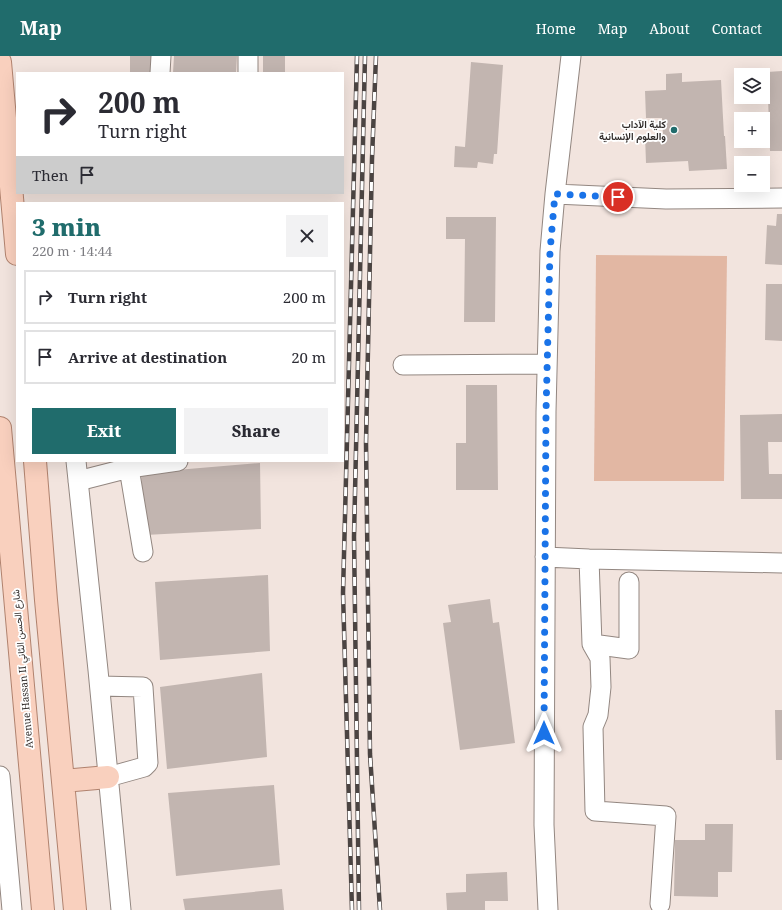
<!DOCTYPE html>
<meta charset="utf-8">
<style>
body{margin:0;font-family:"Noto Serif",Vazirmatn,serif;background:#f2f2f3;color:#2b2b33;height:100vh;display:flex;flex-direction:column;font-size:15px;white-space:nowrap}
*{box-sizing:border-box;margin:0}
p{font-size:13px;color:#7c7c81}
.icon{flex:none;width:22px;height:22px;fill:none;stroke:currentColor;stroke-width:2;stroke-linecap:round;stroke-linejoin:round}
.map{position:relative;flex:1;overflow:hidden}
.drawer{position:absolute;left:16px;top:146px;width:328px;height:260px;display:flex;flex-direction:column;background:#fff;border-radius:0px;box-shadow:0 4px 16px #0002}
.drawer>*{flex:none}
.guide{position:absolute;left:16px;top:16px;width:328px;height:122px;border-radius:0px;box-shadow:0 4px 16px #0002;background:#fff;color:#2b2b33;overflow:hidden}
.tools{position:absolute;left:734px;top:12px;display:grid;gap:8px}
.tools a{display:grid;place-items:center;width:36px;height:36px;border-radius:0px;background:#fff;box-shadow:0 4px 16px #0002;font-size:20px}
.pin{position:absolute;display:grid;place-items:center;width:34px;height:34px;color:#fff;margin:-17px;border:2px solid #fff;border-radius:50%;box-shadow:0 1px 4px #0007}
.me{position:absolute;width:44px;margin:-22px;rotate:0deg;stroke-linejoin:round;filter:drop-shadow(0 0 3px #0008)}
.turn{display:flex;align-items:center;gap:14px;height:84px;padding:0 16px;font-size:18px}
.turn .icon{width:52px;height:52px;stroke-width:2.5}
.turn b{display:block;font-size:28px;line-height:34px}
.then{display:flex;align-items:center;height:38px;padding:0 16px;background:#0003;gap:8px;font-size:15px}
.round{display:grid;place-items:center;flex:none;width:42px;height:42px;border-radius:0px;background:#f2f2f3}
.headline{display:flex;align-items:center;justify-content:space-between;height:68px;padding:0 16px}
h1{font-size:24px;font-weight:800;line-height:30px;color:#206c6c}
.cta{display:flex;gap:8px;margin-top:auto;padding:8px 16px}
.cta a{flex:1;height:46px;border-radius:0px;background:#206c6c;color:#fff;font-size:16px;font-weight:800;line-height:46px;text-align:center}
.cta a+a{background:#f2f2f3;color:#2b2b33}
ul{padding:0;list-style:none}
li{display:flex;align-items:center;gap:12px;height:54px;margin:0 8px 6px;padding:0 8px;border:2px solid #e1e1e2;border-radius:0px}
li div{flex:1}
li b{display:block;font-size:15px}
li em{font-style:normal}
header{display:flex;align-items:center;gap:24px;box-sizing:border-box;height:56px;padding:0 20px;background:#206c6c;color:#fff}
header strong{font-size:19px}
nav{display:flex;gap:22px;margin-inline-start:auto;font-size:14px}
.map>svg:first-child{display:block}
.green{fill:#e2b7a3}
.building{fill:#c2b5b0}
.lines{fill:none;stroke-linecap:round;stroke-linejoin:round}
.minor-casing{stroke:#938781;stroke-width:21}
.major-casing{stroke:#b0826e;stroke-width:24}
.minor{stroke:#fff;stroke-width:19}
.major{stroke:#f9d0be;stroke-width:22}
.rail-casing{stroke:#4b4442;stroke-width:4.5}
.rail{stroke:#fff;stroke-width:3;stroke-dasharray:9;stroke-linecap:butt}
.route{stroke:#1a73e8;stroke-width:7;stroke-dasharray:0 12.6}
.poi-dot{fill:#206c6c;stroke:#fff;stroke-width:1.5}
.labels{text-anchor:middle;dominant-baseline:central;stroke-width:3.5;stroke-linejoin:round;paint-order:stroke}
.poi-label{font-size:10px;font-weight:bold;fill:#312c2a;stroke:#fff;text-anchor:end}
.street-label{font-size:10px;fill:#312c2a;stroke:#fff}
</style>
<header>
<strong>Map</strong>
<nav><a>Home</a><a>Map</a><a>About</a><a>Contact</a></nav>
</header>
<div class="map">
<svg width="782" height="854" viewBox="0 0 782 854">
<rect width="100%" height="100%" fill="#f2e4de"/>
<path class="green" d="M596 199 727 200 724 425H594Z"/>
<path class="building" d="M130 0H152V17H130Z
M174 0H237L236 17H173Z
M263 0H285V17H263Z
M471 6 503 9 497 98H494L493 108 478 106 477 112 454 111 455 90 465 91Z
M782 15V95H770L767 16Z
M682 17V26L721 24 724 80H725L727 113 689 115 688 105 646 107 645 79 663 78 662 62H646L645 35 666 34V18Z
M777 158H782V209L765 208 767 169 776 170Z
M446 161H496L495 266H464L465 183H446Z
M766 228H782V285L765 284Z
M466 329H497L498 434H456V387H466Z
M782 358V386H768L769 418H782V443H741L740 359Z
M260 407 261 473 145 479 141 417Z
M268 519 270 595 160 604 155 526Z
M490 543 493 567 499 566 515 687 460 694 443 567 451 566 448 549Z
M262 617 267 701 167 713 160 631Z
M775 654H782V704H776Z
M274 729 280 809 176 820 168 737Z
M705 768H733L732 816H718V841L674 840 675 784H705Z
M507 816 508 845H485V854H447L446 837 466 836V818Z
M282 833 284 854H185L183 843Z"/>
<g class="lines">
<defs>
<path id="minor" d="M160 17 161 0
M248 17V0
M555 138 666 143 782 142
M403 309 547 308
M76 405 98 614 121 854
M129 412 143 496
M78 425 129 412 178 405
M545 501 589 503 782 507
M589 503 592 588 629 593V526
M592 588 600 602 601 631 598 659 593 671 595 755 666 760 660 848
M100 630 143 631 148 707 144 711 108 721
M0 720 12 854
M548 854 544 769 546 356 550 195 555 138 571 0"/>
<path id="major" d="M0 6 17 198
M0 372 43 854
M35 405 46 544 75 854
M63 725 108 721"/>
</defs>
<use href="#minor" class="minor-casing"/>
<use href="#major" class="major-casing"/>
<use href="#minor" class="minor"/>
<use href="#major" class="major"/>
<defs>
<path id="rail" d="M376 0 372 103 366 387 370 698 380 854
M352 854 343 537 357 0
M359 854 354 481 365 0"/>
</defs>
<use href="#rail" class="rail-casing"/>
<use href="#rail" class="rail"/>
</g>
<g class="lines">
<path class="route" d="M544 677 546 356 550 195 555 138 618 141"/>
</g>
<circle class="poi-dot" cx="674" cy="74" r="4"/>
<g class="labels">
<g class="poi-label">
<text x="666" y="68">كلية الآداب<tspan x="666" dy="12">والعلوم الإنسانية</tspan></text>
</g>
<g class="street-label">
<text transform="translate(22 613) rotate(-95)">Avenue Hassan II شارع الحسن الثاني</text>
</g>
</g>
</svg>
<div class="tools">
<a><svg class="icon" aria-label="layers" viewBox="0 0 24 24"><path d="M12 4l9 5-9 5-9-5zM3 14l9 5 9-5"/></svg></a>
<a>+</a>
<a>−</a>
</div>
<div class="pin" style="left:618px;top:141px;background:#d93025"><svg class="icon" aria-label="arrive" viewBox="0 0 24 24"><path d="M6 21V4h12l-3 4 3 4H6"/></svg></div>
<svg class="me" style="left:544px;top:677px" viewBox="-20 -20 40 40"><path d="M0-17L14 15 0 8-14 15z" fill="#1a73e8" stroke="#fff" stroke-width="4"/></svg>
<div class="guide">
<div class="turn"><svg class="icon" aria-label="right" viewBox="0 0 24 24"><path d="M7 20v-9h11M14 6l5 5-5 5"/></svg><div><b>200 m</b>Turn right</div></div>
<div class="then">Then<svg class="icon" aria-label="arrive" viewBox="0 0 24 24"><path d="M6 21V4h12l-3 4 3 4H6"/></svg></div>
</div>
<section class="drawer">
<div class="headline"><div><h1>3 min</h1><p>220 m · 14:44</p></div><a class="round"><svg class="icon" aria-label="close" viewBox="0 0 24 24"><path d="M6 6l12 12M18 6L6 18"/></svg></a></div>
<ul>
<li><svg class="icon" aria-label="right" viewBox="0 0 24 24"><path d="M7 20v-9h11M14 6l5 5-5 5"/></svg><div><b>Turn right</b></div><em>200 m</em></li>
<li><svg class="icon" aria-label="arrive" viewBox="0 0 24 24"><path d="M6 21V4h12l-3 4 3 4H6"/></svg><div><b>Arrive at destination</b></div><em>20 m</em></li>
</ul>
<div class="cta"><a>Exit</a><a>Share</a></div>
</section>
</div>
